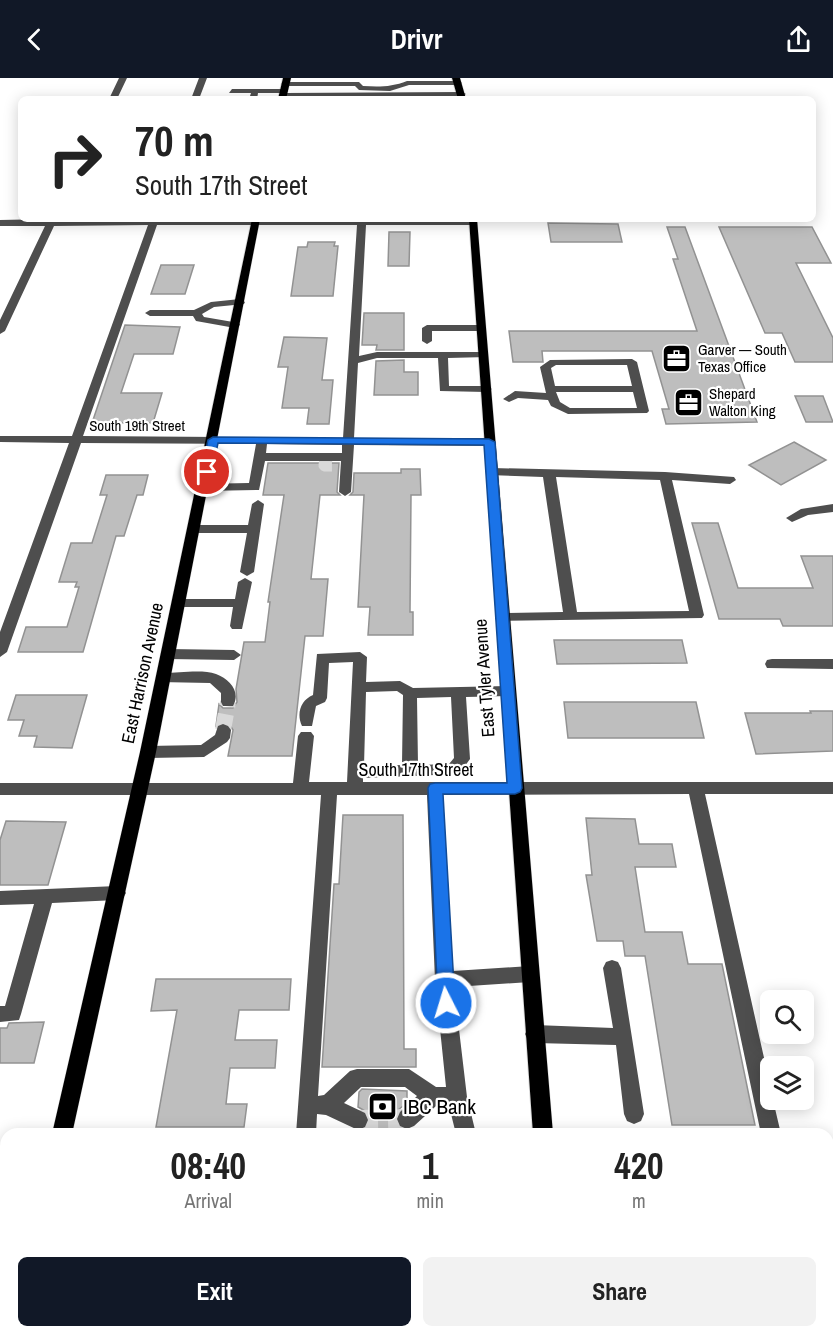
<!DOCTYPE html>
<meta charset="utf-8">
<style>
body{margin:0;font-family:"Archivo Narrow",sans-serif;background:#f2f2f2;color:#222;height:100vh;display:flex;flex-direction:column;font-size:22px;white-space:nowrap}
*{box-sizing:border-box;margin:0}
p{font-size:20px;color:#767676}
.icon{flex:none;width:33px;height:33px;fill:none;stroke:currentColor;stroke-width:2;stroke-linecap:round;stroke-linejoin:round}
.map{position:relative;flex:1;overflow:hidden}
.panel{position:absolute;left:0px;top:1050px;width:834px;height:210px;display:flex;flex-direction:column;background:#fff;border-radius:18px 18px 0 0;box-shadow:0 3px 15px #0003}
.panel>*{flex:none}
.banner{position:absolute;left:18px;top:18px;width:798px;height:126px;border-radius:9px;box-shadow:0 3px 15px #0003;background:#fff;color:#222;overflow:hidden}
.fabs{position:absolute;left:760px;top:912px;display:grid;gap:12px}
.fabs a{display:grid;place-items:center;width:54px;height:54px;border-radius:9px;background:#fff;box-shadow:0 3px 15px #0003;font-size:30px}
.pin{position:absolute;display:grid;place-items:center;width:51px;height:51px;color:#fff;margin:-26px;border:3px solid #fff;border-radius:50%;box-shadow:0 2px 6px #0007}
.me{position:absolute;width:66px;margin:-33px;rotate:355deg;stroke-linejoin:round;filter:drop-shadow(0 0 4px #0008)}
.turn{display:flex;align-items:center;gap:21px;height:126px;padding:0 18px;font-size:27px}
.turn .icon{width:78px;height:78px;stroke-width:2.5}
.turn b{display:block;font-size:42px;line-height:51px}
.eta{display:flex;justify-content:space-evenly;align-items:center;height:102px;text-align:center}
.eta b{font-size:36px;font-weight:800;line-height:42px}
.primary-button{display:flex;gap:12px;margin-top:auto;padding:12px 18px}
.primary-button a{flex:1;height:69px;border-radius:9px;background:#111827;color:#fff;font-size:24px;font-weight:800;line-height:69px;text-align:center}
.primary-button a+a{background:#f2f2f2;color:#222}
header{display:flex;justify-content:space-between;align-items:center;height:78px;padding:0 18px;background:#111827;color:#fff;font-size:27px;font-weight:800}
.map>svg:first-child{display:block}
.building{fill:#bebebe;stroke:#929292;stroke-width:1.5}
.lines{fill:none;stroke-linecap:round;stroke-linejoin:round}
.minor-tunnel-far2{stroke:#d9d9d9;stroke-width:13;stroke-dasharray:13 7;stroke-linecap:butt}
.minor-tunnel-far1{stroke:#d9d9d9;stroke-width:16;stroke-dasharray:16 8;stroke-linecap:butt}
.minor-tunnel{stroke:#d9d9d9;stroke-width:20;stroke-dasharray:20 10;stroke-linecap:butt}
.major-casing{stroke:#dbdbdb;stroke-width:1}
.minor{fill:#4e4e4e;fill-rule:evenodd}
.major{fill:#000;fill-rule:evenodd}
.route{fill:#1a73e8;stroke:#114b97;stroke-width:1.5}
.labels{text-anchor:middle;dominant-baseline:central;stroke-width:4.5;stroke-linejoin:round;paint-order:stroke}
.far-poi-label{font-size:15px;fill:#000;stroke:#fff;text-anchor:start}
.far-street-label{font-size:15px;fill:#000;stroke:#fff}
.street-label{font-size:18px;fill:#000;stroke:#fff}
.near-poi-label{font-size:21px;fill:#000;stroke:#fff;text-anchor:start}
</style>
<header><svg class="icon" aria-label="back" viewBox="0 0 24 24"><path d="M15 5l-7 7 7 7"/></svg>Drivr<svg class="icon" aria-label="share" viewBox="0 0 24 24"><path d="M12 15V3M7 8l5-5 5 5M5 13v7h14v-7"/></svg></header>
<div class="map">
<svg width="833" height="1260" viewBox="0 0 833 1260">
<rect width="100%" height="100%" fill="#fff"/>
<path class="building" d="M548 145 618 146 622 164H551Z
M667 149H685L757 344 666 346 662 331H669L652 273H542L543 284H513L509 253H697L673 181H678Z
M719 149H812L831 185H796L833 260V284H795L782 255H765Z
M389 154H410L409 188H388Z
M308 164H335L334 168H338L333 218H291L298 169H307Z
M161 187H194L185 216H151Z
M364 235H404V272H376L377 267H362Z
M125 247 180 249 173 276H134L121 315H162L153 345H92Z
M284 259 327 260 322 302H333L329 346H307L309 330H282L288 289H278Z
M404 282V294H418V317H374L376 283Z
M795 318H823L833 344H806Z
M794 364 826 382 781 407 749 387Z
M268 385H339L337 414 340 417H320L311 501H328L323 558H305L292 678H228L233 652 230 647 224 644 216 648 219 626 223 630H233L237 624 236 611 244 564H265L270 524H268L284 417H263Z
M401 391H420L421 417H411L410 534H413V557H368L370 529H358L364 417H350L353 414 354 395H401Z
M106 397H148L143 417H137L124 458H116L83 574H18L26 549H67L79 509H75L77 504H59L71 465H92L107 417H100Z
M692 445H718L738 510H813L801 478H833V548H783L780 541H719Z
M554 562H682L687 585 557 586Z
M16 617H87L72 670 34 669 37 658H19L24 642H8Z
M564 624H696L704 660H568Z
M810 633H833V673L756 676 745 635H811Z
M343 737H403L404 971H416V989H322L334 806H339Z
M586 740 635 741 639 766H672L676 789H635L645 854H682L688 886H722L755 1047H672L645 878H625L623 863H597L586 797H592Z
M6 743 66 744 48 807H0V762Z
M156 901H291L289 932H239L235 962H277L275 990H230L226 1026H247L244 1049H156L177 932 151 933Z
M44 944 34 985H0V950H7L9 945Z
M362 1011 407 1013V1025L398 1032 395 1040 398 1049 406 1053V1056H357L367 1050 370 1043 367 1034 358 1029 359 1014Z"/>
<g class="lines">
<path class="minor-tunnel-far2" d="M326 381 325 387H338"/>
<path class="minor-tunnel-far1" d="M223 652 228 624"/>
<path class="minor-tunnel" d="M358 1042 407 1041"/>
<defs>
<path id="major" d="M283 0H291L286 21H278Z
M452 0H460L466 21H458Z
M252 141H260L156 674 72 1056H52L140 674Z
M469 141H477L553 1056H533Z
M6 1253 28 1254 27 1260H5Z
M549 1254H571L572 1260H550Z"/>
</defs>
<use href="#major" class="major-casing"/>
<path class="minor" d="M119 0H127L117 21H109Z
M199 0H207L199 21H191Z
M407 3H458L462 5 458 7H409L390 13 359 12 355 8H285L281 6 285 4H359L363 8C379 9 392 9 407 3Z
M232 11H284L288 13 286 15 462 14 466 16 462 18 283 19 279 17 281 15H258L257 21H249L251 15H229Z
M49 141 476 142 477 144 473 147H366L359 278 377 274H483L487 275V279L448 280 449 308H486L492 311 486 314 440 313 438 280H377L358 285 354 360H489L495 364 489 368 354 367 351 414 345 418 339 414 341 383H265L259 412 203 413 199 412V406L249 405 256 366 81 365 7 574 0 579V554L69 365 0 364V358H72L148 147 54 148 5 253 0 256V242L45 148H0V142ZM157 147H357L343 360 83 358ZM267 366 342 367V375H266Z
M240 221 245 224 244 226 214 229 202 236 204 239 239 245 240 247 235 250 196 243 193 238H150L145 235 150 232H194L211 224Z
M427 247H481L486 250 481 253H432V263L427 266 422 263V250Z
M632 281 637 284 649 333 647 335 568 336 551 328 548 322 518 320 509 324 503 321 515 313 546 315 540 289 550 282ZM556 287H627L632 308H555L551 290ZM556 314H633L637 330H570L560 324Z
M492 390 665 394 734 399 736 402 730 406 672 402 704 537 702 540 497 543 495 540 497 537 502 535 563 534 543 399 488 397V391ZM556 399 660 402 689 533 577 534Z
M258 422 264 426 254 494 247 498 240 494 247 455H194L188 451 194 447H248L252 426Z
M833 426V434L808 437 792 444 786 440 801 431Z
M245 500 252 504 242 551H232L230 548 233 529H179L172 525 179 521H235L238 504Z
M168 571 234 572 241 577 234 582 168 581 161 576Z
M360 574 367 579 366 604 400 603 413 610 508 608 515 613 508 618 466 619 470 681 459 696 363 700V704H833V716H705L771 1011V1022H773L781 1056H761L689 716 443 717 453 893 530 888 536 890 539 896 536 902 530 904 454 909 467 1019 476 1056H456L449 1028H436L414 1048 407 1051 400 1048 397 1041 400 1034 417 1018 405 1009H361L344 1025 365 1035 368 1042 365 1049 358 1052 326 1037 317 1036 316 1056H296L321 717H0V705H293L298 658 301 654H311L314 658 309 704H347L353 584 329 585 327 620 325 624 316 628 312 648H302C296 635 301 622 313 617L317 576ZM397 613 403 617 402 687 364 688 366 614ZM451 619 454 680 449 686 418 687 417 620ZM337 717H427L435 902 446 1009H436L409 991H357L350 993 324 1017 318 1018Z
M772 581H833V591L767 590 765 586 767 582Z
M164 595C179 595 202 591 216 596 230 601 241 614 233 628H223L221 624V615L210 605 159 604 157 600 159 596Z
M223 646 228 648 231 652 230 660 227 664 204 679 148 680 143 678 140 674 143 670 148 668 201 667 215 657 218 648Z
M117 808 123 810 126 815 123 820 117 822 52 825 21 936 19 942 0 944V928H5L34 826 0 827V813Z
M612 882 618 884 621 890 644 1036 641 1043 634 1046 627 1043 624 1036 616 967 535 965 528 962 525 956 528 950 535 947 613 950 603 890 606 884Z
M0 1187H6V1209H0Z
M107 1254H129L128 1260H106Z
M214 1254H236V1260H214Z
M281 1254H398L400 1260H282Z
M471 1254H493V1260H471Z
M803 1254H825L827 1260H805Z"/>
<use href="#major" class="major"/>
</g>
<path class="route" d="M213 359 489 361 495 364 522 710 520 714 515 716H443L455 925 452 931 446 933 440 931 438 925 428 710 430 706 435 705H507L484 367 218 365 212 394 207 397 201 394 208 362Z"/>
<defs>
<symbol id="office-square" viewBox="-11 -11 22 22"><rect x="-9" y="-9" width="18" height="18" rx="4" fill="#000" stroke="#fff"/><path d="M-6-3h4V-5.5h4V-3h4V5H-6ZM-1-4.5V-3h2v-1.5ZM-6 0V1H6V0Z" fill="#fff"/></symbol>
<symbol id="bank-square" viewBox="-11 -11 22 22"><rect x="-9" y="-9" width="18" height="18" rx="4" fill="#000" stroke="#fff"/><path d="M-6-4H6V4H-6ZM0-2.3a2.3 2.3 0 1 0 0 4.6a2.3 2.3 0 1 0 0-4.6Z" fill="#fff"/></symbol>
</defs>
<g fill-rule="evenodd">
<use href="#office-square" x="660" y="264" width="33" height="33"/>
<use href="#office-square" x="672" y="308" width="33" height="33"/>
<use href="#bank-square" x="366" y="1012" width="33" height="33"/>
</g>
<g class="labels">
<g class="far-poi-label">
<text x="698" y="271">Garver — South<tspan x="698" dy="17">Texas Office</tspan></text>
<text x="709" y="315">Shepard<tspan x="709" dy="17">Walton King</tspan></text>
</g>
<g class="far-street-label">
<text x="137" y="347">South 19th Street</text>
</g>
<g class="street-label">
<text transform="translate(142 595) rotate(-78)">East Harrison Avenue</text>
<text transform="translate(484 600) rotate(-94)">East Tyler Avenue</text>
<text x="416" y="691">South 17th Street</text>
</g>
<g class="near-poi-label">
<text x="403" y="1028">IBC Bank</text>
</g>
</g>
</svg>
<div class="fabs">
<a><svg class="icon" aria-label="search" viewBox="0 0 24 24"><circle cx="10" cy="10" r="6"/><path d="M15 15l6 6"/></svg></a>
<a><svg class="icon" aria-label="layers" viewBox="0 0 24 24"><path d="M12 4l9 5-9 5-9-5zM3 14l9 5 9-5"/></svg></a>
</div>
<div class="pin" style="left:207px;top:394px;background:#d93025"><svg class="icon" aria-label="arrive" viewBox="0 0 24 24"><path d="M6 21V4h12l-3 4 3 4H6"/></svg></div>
<svg class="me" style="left:446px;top:925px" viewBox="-20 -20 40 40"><circle r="17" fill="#1a73e8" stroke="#fff" stroke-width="3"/><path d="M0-11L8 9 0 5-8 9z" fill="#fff"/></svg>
<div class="banner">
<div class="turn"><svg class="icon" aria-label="right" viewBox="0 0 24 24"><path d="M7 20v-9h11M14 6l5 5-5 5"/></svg><div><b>70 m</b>South 17th Street</div></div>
</div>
<section class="panel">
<div class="eta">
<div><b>08:40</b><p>Arrival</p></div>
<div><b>1</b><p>min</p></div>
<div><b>420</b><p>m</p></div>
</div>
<div class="primary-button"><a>Exit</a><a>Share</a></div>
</section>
</div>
